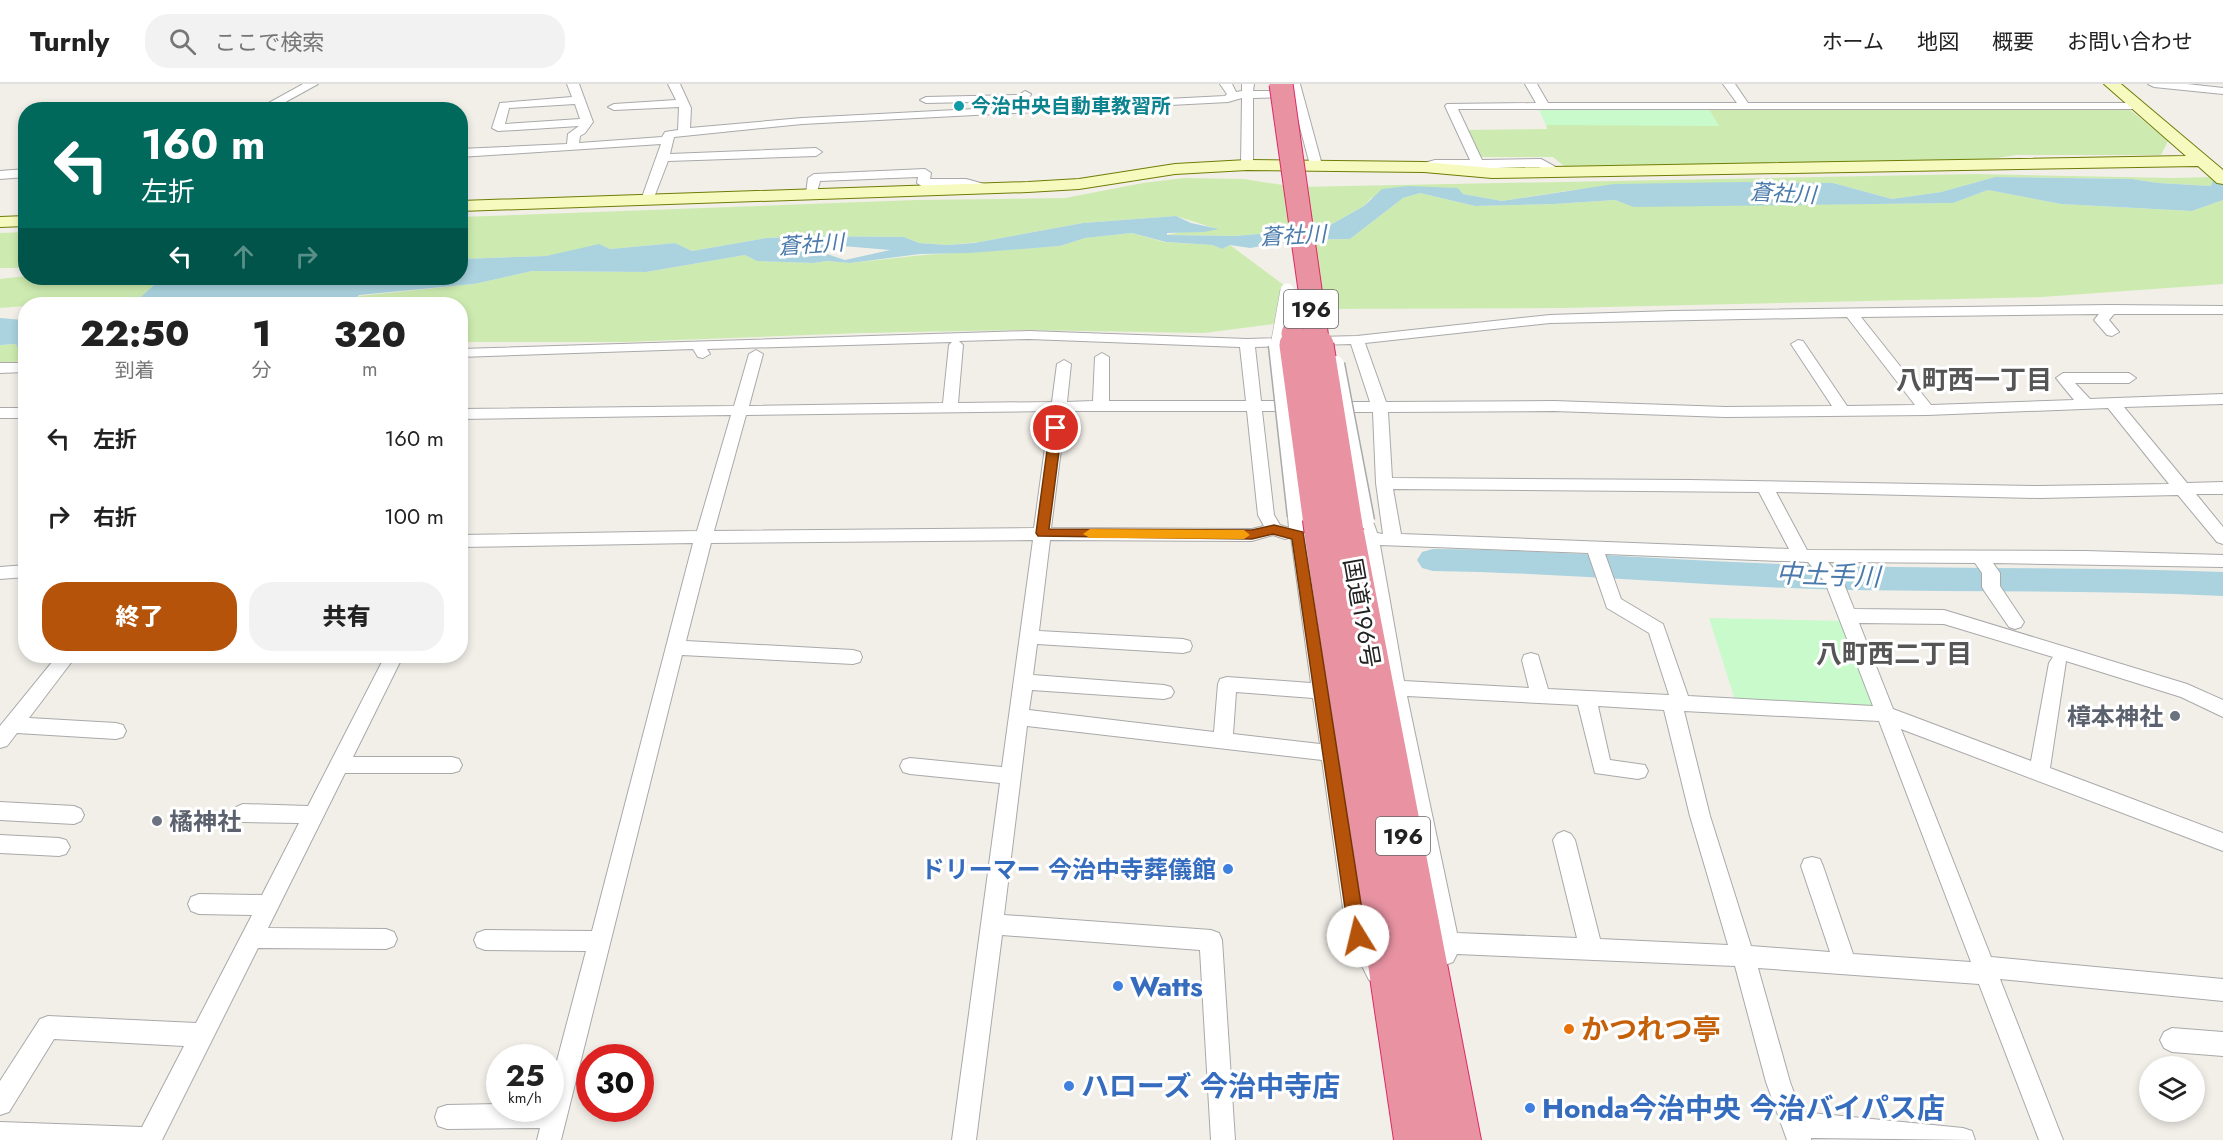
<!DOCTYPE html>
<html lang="ja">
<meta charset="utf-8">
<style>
body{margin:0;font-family:Jost,"Noto Sans JP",sans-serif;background:#f2f2f2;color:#222;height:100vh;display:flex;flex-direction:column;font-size:22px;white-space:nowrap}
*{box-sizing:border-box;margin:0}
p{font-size:20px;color:#767676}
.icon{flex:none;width:33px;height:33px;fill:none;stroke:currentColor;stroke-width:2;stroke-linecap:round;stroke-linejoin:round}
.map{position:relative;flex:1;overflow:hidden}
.sheet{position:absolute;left:18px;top:213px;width:450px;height:366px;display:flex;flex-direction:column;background:#fff;border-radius:24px;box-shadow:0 3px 9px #0003}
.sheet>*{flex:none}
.banner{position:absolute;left:18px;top:18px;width:450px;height:183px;border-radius:24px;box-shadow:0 3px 9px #0003;background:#00695c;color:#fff;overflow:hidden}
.controls{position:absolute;left:2139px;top:972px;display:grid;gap:12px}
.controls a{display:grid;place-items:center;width:66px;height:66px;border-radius:50%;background:#fff;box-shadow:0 3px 9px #0003;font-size:30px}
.speed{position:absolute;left:486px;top:960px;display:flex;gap:12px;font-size:30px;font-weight:700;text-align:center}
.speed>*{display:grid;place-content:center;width:78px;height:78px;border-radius:50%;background:#fff;box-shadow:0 3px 9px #0003;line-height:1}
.speed small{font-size:15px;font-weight:400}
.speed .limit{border:9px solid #d22;background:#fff;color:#111}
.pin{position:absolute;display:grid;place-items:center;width:51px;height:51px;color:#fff;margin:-26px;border:3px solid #fff;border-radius:50%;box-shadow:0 2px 6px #0007}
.me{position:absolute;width:66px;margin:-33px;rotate:351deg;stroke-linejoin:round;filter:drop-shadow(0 0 4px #0008)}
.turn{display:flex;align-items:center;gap:21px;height:126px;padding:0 24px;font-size:27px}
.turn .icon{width:78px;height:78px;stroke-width:2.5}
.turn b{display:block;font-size:42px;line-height:51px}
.lanes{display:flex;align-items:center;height:57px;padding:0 24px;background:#0003;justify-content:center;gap:30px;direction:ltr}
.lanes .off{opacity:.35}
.eta{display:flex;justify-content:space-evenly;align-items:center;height:102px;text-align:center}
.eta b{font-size:36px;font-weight:800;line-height:42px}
.cta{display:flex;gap:12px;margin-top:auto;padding:12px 24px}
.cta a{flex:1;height:69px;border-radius:24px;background:#b45309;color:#fff;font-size:24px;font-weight:800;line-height:69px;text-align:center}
.cta a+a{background:#f2f2f2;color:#222}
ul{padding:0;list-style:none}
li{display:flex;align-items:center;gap:18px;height:78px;padding:0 24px}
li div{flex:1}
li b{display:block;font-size:22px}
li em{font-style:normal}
header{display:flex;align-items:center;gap:36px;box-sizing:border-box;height:84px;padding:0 30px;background:#fff;border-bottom:2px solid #e0e0e0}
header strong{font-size:28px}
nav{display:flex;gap:33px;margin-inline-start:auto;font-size:21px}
.search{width:420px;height:54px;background:#f2f2f2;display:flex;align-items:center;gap:15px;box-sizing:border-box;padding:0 21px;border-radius:24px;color:#767676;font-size:22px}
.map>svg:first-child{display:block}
.grass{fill:#cdebb0}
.park{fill:#c8facc}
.water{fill:#aad3df;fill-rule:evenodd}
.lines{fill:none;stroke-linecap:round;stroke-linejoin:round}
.river{fill:#aad3df;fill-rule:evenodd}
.street-casing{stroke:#a9a9a9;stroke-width:2}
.secondary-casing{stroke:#707d05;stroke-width:2}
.highway-casing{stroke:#dc2a67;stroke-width:2}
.street{fill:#fff;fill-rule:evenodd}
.secondary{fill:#f7fabf;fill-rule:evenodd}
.highway{fill:#e892a2;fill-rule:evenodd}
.street-bridge-far1-casing{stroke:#a9a9a9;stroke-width:14;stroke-linecap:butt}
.street-bridge-casing{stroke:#a9a9a9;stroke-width:19;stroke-linecap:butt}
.highway-bridge-far1-casing{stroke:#dc2a67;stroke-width:25;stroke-linecap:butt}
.highway-bridge-casing{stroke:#dc2a67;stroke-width:33;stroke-linecap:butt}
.street-bridge-far1{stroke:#fff;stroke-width:13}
.street-bridge{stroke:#fff;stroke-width:16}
.highway-bridge-far1{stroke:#e892a2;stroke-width:23}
.highway-bridge{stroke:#e892a2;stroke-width:31}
.route{fill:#b45309;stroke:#753606;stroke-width:1.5}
.slow{fill:#f59e0b}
.culture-dot{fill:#0f9aa8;stroke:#fff;stroke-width:2}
.worship-dot{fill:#6b7280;stroke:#fff;stroke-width:2}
.shop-dot{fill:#3f7fe0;stroke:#fff;stroke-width:2}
.food-dot{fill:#e8710a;stroke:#fff;stroke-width:2}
.labels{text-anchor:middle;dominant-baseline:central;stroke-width:6;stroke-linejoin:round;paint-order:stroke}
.far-culture-label{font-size:20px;font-weight:bold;fill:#0d838f;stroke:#fff;text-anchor:start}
.far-water-label{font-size:22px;font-style:italic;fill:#4a7aab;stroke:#fff}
.shield{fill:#fff;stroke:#646464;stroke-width:1.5}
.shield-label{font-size:22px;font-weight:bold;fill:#222}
.street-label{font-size:24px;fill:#222;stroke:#fff}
.worship-label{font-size:24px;font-weight:bold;fill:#5b616d;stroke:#fff;text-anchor:end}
.shop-label{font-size:24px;font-weight:bold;fill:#366cbe;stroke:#fff;text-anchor:end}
.neighbourhood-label{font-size:26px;font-weight:bold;fill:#555;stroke:#fff}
.water-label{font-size:26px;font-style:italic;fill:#4a7aab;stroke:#fff}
.near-shop-label{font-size:28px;font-weight:bold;fill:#366cbe;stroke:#fff;text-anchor:start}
.near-food-label{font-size:28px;font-weight:bold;fill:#c56008;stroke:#fff;text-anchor:start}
</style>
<header>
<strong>Turnly</strong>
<div class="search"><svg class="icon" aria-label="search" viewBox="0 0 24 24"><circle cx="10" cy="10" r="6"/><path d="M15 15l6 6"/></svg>ここで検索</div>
<nav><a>ホーム</a><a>地図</a><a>概要</a><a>お問い合わせ</a></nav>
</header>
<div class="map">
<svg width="2223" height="1056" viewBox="0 0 2223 1056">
<rect width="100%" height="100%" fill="#f2efe9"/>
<path class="grass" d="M1708 24 2129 25 2168 57 2161 71H2016L1978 77 1564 82 1553 73H1474L1462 46 1547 45 1546 41H1718Z
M1976 90 2172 94 2214 93 2223 90 2211 102 2158 99 2132 95 1995 93 1941 108 1892 115 1833 99 1745 98 1573 106 1502 117 1463 110 1458 104H1435L1371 114 1364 122 1325 144 1236 152 1167 151 1186 147 1217 145 1176 132 1083 139 980 158 947 161 919 159 904 153 807 152 767 154 692 167 675 159 610 165 601 161 547 172 461 175 460 133 916 116 1065 114 1143 99 1184 94 1244 95 1295 103Z
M1988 106 2061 120 2192 127 2223 116V200L2042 213 1563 224 1317 225 1273 240 1204 249 1021 246 861 249 626 258H461L460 220H351L359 212 474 200 532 187 646 188 745 171 757 177 813 179 827 177 850 179 923 171 1060 162 1085 154 1132 149 1164 158 1213 161 1222 165 1230 161 1316 225 1302 156 1350 155 1403 114 1420 109 1475 122 1554 120 1615 116 1634 122 1953 119Z
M25 148V184H0V149Z
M25 192 26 194H162L136 217 135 220H99L101 217 26 220 25 222 0 224V195Z
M16 260 19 266 25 265V277L0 279V261Z"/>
<path class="park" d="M1538 24H1708L1719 42 1546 41Z
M1709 534 1846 537 1879 627 1736 619Z"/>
<path class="water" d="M1995 93 2132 95 2158 99 2211 102 2214 93 2223 94V116L2192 127 2061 120 1988 106 1953 119 1634 123 1615 116 1554 120 1475 122 1420 109 1403 114 1350 155 1297 156 1250 164 1230 161 1222 165 1213 161 1166 158 1132 149 1085 154 1060 162 969 169 920 170 850 179 827 177 813 179 757 177 745 171 646 188 532 187 474 200 359 211 351 220H135L136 217 162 194H460L461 175 546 172 599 160 610 165 675 159 692 167 767 154 807 152 904 153 919 159 947 161 974 159 1083 139 1176 132 1191 139 1219 145 1204 148 1167 149V151L1236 152 1325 144 1364 122 1382 105 1408 102 1458 104 1463 110 1502 117 1614 100 1745 98 1833 99 1892 115 1941 108ZM831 161 890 166 845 176 815 166Z
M0 234 23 236 25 239V265L19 266 16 260 0 261Z"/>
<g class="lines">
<path class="river" d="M1433 465C1572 466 1711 480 1851 482 1975 485 2099 483 2223 488V512C2099 506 1975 508 1851 506 1711 503 1572 489 1433 487L1422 484 1417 476 1422 468Z"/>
<defs>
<path id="street" d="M303 0H318L271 26H256Z
M567 0H579L593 38 585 49 580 52 579 59 662 53 665 48 678 46 679 23 614 26 608 23 614 20 676 16 668 0H680L691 24 690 44 802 34 1225 12 1227 10 1220 0H1232L1236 8 1242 7V0H1254L1253 7H1290L1288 0H1300L1322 81 1316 85 1310 81 1292 13 1253 14V81L1247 85 1241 81 1242 14 1228 18 802 40 674 53 670 70 816 64 822 68 816 72 668 77 653 116 647 120 641 116 661 60 460 73V65L567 60 568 50 579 42 498 47 492 44 500 19 572 13ZM575 20 580 35 505 40 509 24Z
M1525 0H1537L1548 19H1737L1723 0H1735L1748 19H2138L2144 22 2138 25H1458L1482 76 1541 75 1563 87 1557 91 1539 83 1420 86V80L1435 76H1470L1445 22 1447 20 1536 19Z
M2148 0H2187L2223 4V10L2154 3Z
M1025 7 1031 10 1028 16 1024 17 926 19 920 16 926 13 1019 11Z
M26 85V93L0 95V87Z
M925 85 931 89 930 95H966L988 101 990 104 984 108 966 103H923L917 99 918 93 820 97 816 112H808L806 109 808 94 814 90Z
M2110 221 2223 222V230H2114L2109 236 2119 248 2112 252 2107 251 2094 236 2099 230 1861 233 1931 321 2074 316 2056 294 2063 289H2129L2136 294 2129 299H2075L2090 315 2223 310V320L2124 323 2187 399 2223 398V410H2196L2223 443V460L2217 458 2178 411 2039 414 1776 408 1807 466 2085 467 2223 471V483L1993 479 2000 489V502L2024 538 2021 543 2015 545 2009 543 1985 508 1982 503V489L1975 479 1828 478 1842 495 1854 525 1944 526 2187 600 2223 616V633L2181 613 2066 577 2050 684 2223 749V767L1901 645 1991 873 2223 895V917L2000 895 2063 1056H2039L1979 900 1758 884 1790 998 1801 1028 1963 1044 1972 1047 1975 1056 1811 1054V1056H1787L1766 998 1735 882 1457 870 1453 878 1445 881 1437 878 1434 871 1437 859 1386 604 1360 444 1362 440H1374L1377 449 1383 450 1376 399 1373 328H1329L1321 323 1329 318H1370L1351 260 1255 263 1261 317H1299L1307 322 1299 327H1262L1274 431 1280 441 1289 444 1288 432 1290 428H1302L1304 432 1369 850 1388 888 1385 896 1377 899 1369 896 1347 852 1322 676 1027 642 1004 831 1211 846 1219 849 1222 856 1235 1056H1211L1200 866 1002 851 976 1056H952L1000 699 910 690 903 688 900 682 903 676 910 674 1002 683 1033 456 711 459 686 557 853 566 860 568 862 573 860 578 853 580 682 571 561 1056H537L540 1044 447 1045 438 1042 435 1033 438 1024 447 1021 500 1020V1024H550V1003L586 867 485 866 477 863 474 856 477 849 485 846 592 847 693 459 460 463V451L697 447 731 331 460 335V325L734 322 749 270 756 266 763 270 749 322 943 319 949 261 952 258 707 265 710 270 703 274 698 273 693 265 460 273V265L1029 247 1247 255 1357 252 1550 231 1672 227ZM1847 233 1915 321 1847 322 1803 257 1798 256 1791 260 1832 322 1725 323 1554 317 1386 318 1365 259 1550 239ZM1029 255 1240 263 1246 317H1109V273L1102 269 1095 273 1093 317 1067 318 1071 280 1064 276 1057 280 1052 318 958 319 963 261 959 257ZM2108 324 2169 400 2039 402 1690 396 1392 394 1388 328 1554 327 1725 333 1927 331ZM1050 327 1034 444 714 447 746 331ZM1066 327H1247L1258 431 1264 442 1252 445 1051 444ZM1393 405 1759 408 1789 465 1401 450ZM1273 451 1285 455 1291 453 1311 599 1227 593 1220 595 1218 600 1214 648 1029 626 1032 606 1164 615 1171 613 1174 608 1171 603 1164 601 1033 591 1037 560 1183 569 1190 567 1192 562 1190 557 1183 555 1039 547 1050 456 1252 457ZM1380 461 1588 469 1607 524 1649 549 1669 611 1548 605 1538 571 1531 569 1524 571 1522 576 1529 604 1404 597ZM1605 470 1808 478 1825 498 1873 622 1688 612 1663 540 1621 515ZM1859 539 1944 540 2053 573 2049 579 2031 677 1893 625ZM1236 608 1313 614 1320 660 1233 650ZM1407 612 1578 621 1595 689 1638 695 1645 693 1648 687 1645 681 1610 676 1598 622 1664 626 1690 732 1728 861 1600 855 1575 756 1571 750 1564 747 1557 750 1553 756 1577 854 1457 849ZM1684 627 1879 637 1971 878 1853 870 1823 782 1820 775 1812 773 1804 775 1801 782 1830 868 1751 862 1710 732Z
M0 279H26V288L0 289Z
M0 324H26V334H0Z
M26 481V493L0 495V483Z
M57 572H76L29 634 116 639 123 641 126 647 123 653 116 655 17 649 7 662 0 664V642Z
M385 572H403L353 673H452L459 675 462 681 459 687 452 689H345L268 844 386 845 394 848 397 855 394 862 386 865 258 864 162 1056H0V1038L142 1043 184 962 54 955 9 1028 0 1031V997L40 935 48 932 196 939 252 831 199 830 191 827 188 820 191 813 199 810 262 811 299 739 243 738 236 735 233 729 236 723 243 720 308 722Z
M0 718 74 722 81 725 84 731 81 737 74 740 0 736Z
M0 751 59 754 66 756 70 763 66 770 59 772 0 769Z
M2172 944 2223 948V972L2172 968 2164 964 2160 956 2164 948Z"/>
<path id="secondary" d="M2104 0H2121L2223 86V100L2217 99 2198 82 1492 94 1424 88 1247 86 1175 90 1079 105 1028 108 460 127V117L1028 98 1079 95 1175 80 1247 76 1424 78 1492 84 2186 72Z
M26 132V142L0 143V133Z"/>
<path id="highway" d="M1320 436 1331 439 1334 445 1337 440 1348 437 1359 440 1364 448 1481 1056H1394L1304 447 1309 439Z"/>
</defs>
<use href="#street" class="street-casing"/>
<use href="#secondary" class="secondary-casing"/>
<use href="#highway" class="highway-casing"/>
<use href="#street" class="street"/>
<use href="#secondary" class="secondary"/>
<use href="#highway" class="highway"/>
<defs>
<path id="street-bridge-far1" d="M1277 262 1287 206"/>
<path id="street-bridge" d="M1277 261 1296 432
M1336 280 1366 437"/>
<path id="highway-bridge-far1" d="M1281 0 1318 262
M1293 249 1295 262"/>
<path id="highway-bridge" d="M1295 261 1320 447
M1318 261 1348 448"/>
</defs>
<use href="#street-bridge-far1" class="street-bridge-far1-casing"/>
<use href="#street-bridge" class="street-bridge-casing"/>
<use href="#highway-bridge-far1" class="highway-bridge-far1-casing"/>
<use href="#highway-bridge" class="highway-bridge-casing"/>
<use href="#street-bridge-far1" class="street-bridge-far1"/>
<use href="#street-bridge" class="street-bridge"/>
<use href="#highway-bridge-far1" class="highway-bridge-far1"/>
<use href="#highway-bridge" class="highway-bridge"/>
</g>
<path class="route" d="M1056 340 1062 344 1049 445 1252 446 1274 441 1303 448 1366 852 1364 857 1358 860 1352 857 1349 852 1292 455 1273 450 1252 455 1038 452 1036 449 1050 344Z"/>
<path class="slow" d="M1090 445 1244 446 1250 451 1244 455 1090 454 1083 450Z"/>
<circle class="culture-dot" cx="959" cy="22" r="6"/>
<g class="worship-dot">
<circle cx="2175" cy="632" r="6"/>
<circle cx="157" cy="737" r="6"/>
</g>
<g class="shop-dot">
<circle cx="1228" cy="785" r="6"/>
<circle cx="1118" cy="902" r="6"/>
<circle cx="1069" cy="1002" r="6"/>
<circle cx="1530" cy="1024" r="6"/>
</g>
<circle class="food-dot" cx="1569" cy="945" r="6"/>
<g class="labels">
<g class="far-culture-label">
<text x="971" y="22">今治中央自動車教習所</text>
</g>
<g class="far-water-label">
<text transform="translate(1783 109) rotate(3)">蒼社川</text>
<text transform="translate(1293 151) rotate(-3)">蒼社川</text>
<text transform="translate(811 160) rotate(-4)">蒼社川</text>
</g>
<g class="shield">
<rect x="1284" y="206" width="54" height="38" rx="4.5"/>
<rect x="1376" y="733" width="54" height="38" rx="4.5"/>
</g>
<g class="shield-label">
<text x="1311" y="225">196</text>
<text x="1403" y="752">196</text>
</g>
<g class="street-label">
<text transform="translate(1362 529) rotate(80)">国道196号</text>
</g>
<g class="worship-label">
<text x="2163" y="632">樟本神社</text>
<text x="169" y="737" text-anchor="start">橘神社</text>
</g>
<g class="shop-label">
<text x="1216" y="785">ドリーマー 今治中寺葬儀館</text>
</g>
<g class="neighbourhood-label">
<text x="1974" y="296">八町西一丁目</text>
<text x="1894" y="570">八町西二丁目</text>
</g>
<g class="water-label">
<text transform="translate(1828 491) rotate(2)">中土手川</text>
</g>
<g class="near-shop-label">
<text x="1130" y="902">Watts</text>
<text x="1081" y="1002">ハローズ 今治中寺店</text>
<text x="1542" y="1024">Honda今治中央 今治バイパス店</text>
</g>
<g class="near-food-label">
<text x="1581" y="945">かつれつ亭</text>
</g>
</g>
</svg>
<div class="controls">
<a><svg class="icon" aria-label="layers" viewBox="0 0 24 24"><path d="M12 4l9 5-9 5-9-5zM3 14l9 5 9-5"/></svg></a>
</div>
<div class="speed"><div>25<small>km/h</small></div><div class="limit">30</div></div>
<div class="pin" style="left:1056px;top:344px;background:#d93025"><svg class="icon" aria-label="arrive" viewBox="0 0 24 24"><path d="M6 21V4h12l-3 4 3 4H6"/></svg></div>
<svg class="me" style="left:1358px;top:852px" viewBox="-20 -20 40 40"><circle r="19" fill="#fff"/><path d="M0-13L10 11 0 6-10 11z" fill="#b45309"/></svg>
<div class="banner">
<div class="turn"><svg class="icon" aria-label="left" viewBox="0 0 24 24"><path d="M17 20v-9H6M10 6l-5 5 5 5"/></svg><div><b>160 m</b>左折</div></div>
<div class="lanes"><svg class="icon" aria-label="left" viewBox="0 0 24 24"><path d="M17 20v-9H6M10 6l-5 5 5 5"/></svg><svg class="icon off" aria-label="ahead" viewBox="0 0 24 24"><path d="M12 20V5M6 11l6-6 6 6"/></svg><svg class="icon off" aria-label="right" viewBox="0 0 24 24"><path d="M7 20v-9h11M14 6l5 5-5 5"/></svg></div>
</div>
<section class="sheet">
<div class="eta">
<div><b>22:50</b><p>到着</p></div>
<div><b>1</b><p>分</p></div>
<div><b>320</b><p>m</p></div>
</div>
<ul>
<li><svg class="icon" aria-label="left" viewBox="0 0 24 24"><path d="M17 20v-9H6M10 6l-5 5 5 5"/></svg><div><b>左折</b></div><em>160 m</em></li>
<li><svg class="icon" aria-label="right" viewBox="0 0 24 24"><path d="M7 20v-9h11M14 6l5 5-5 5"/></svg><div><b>右折</b></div><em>100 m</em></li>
</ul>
<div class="cta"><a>終了</a><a>共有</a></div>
</section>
</div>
